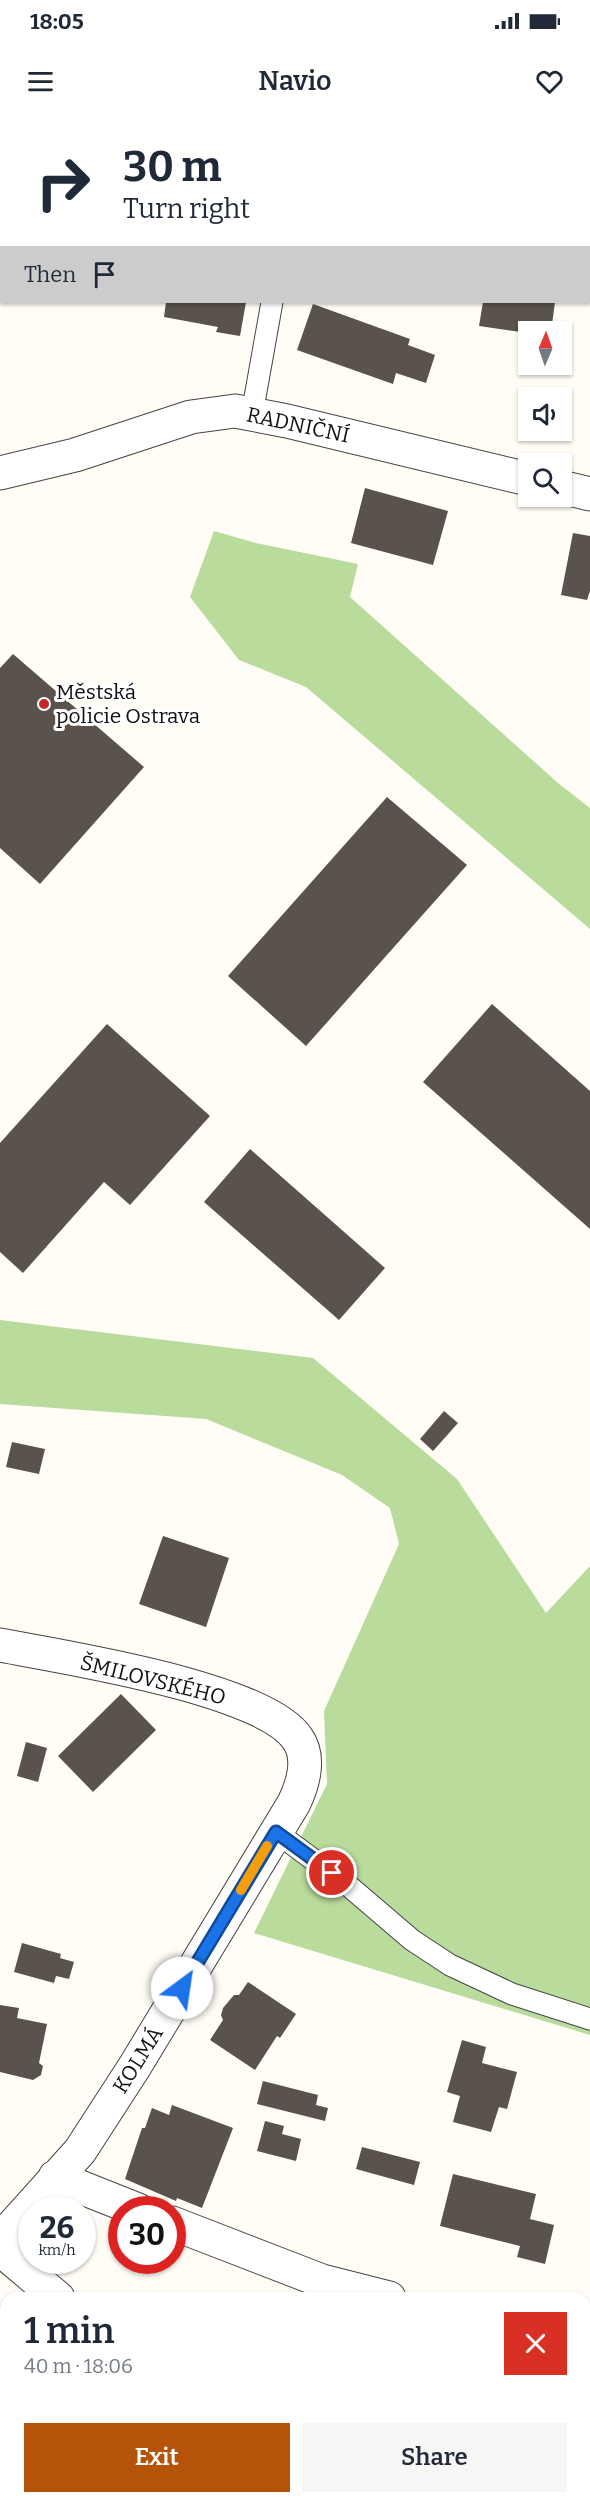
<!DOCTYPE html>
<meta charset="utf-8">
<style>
body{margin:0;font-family:Bitter,serif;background:#f6f6f7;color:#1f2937;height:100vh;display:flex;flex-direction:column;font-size:22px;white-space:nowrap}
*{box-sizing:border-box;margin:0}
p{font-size:20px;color:#747a83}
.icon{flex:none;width:33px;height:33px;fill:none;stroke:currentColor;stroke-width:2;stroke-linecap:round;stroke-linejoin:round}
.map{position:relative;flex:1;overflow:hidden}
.details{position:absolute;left:0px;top:2172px;width:591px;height:212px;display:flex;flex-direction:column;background:#fff;border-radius:18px 18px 0 0;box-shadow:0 2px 4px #0004}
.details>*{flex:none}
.top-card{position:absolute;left:0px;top:0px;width:591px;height:183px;box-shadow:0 2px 4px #0004;background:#fff;color:#1f2937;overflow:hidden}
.needle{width:39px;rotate:2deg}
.controls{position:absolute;left:518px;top:201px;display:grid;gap:12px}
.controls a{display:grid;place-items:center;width:54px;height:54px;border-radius:0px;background:#fff;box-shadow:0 2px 4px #0004;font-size:30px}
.speed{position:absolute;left:18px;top:2076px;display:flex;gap:12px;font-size:30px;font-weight:700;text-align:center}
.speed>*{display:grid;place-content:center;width:78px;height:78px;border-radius:50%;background:#fff;box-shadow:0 2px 4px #0004;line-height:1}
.speed small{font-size:15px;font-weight:400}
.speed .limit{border:9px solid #d22;background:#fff;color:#111}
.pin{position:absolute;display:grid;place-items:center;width:51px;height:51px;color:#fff;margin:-26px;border:3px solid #fff;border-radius:50%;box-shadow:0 2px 6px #0007}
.me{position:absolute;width:66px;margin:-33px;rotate:31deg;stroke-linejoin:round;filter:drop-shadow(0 0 4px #0008)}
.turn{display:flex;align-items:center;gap:21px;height:126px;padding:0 24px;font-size:27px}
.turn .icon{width:78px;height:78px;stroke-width:2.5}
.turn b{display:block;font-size:42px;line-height:51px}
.then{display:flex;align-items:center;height:57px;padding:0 24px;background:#0003;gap:12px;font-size:22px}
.round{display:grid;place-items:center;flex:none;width:63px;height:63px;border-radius:0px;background:#f6f6f7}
.summary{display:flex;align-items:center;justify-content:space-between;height:102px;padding:0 24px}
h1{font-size:36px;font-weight:600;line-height:45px}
.action{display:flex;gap:12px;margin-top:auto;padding:12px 24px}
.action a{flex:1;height:69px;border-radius:0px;background:#b45309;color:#fff;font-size:24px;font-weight:600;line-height:69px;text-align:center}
.action a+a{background:#f6f6f7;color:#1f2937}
.status{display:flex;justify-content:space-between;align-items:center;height:42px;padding:0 30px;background:#fff;direction:ltr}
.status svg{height:16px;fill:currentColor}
header{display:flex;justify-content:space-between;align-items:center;height:78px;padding:0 24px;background:#fff;font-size:27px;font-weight:600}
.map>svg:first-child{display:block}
.forest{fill:#b9dc9c}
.building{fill:#5a524d}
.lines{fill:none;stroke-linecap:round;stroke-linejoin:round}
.service-casing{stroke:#444;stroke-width:23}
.minor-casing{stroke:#444;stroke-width:35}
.service{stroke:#fff;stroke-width:21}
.minor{stroke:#fff;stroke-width:33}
.route-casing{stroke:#114b97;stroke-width:15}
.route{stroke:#1a73e8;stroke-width:10}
.slow{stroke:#f59e0b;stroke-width:10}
.poi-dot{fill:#c4262e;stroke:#fff;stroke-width:2}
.labels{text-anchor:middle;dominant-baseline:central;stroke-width:6;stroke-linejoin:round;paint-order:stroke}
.street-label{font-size:21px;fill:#111;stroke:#fff}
.poi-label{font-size:21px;fill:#111;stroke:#fff;text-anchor:start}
</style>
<div class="status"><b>18:05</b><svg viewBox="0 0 49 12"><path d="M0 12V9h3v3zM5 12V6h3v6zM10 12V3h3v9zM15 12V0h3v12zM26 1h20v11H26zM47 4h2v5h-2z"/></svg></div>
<header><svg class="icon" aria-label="menu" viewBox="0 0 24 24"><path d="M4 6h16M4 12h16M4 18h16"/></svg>Navio<svg class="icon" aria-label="heart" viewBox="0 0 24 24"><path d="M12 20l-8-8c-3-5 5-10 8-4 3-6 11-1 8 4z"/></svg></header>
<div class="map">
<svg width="590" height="2383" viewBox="0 0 590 2383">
<rect width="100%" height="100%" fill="#fffdf5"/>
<path class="forest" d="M214 411 256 423 358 444 350 477 558 663 590 688V809L306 567 239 540 190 477Z
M0 1200 313 1238 457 1359 546 1493 590 1446V1915L254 1813 327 1664 324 1591 399 1424 390 1388 342 1355 206 1299 0 1284Z"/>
<path class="building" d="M166 182H246L240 216 216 212 218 207 164 197Z
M483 182H555L551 212 528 213 479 206Z
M313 184 410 219 408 225 435 235 426 263 396 253 393 264 297 230Z
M365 368 448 391 433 445 351 423Z
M573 413 590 416V471L587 480 561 475Z
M13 534 144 647 40 764 0 728V548Z
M387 677 467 745 306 926 228 856Z
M492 884 590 971V1109L423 962Z
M107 904 210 996 130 1085 104 1062 23 1153 0 1132V1023Z
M250 1029 385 1148 339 1200 204 1082Z
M444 1291 458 1303 433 1331 420 1319Z
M12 1322 45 1329 39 1354 6 1347Z
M163 1416 229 1438 206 1507 139 1484Z
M121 1574 156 1610 93 1672 58 1636Z
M26 1622 47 1628 38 1662 17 1656Z
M22 1823 61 1834 60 1838 74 1842 69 1859 56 1856 54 1863 14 1852Z
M248 1862 296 1894 280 1918 277 1916 255 1950 210 1920 223 1900 221 1895 223 1888 234 1875H239Z
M0 1885 19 1888 17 1898 47 1904 39 1943 43 1946 41 1955 33 1960 0 1952Z
M462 1920 486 1927 482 1943 517 1952 507 1989 499 1987 491 2012 453 2002 460 1976 447 1972Z
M263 1961 318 1975 316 1985 328 1988 325 2001 257 1984Z
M172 1985 233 2008 202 2088 177 2078 176 2081 125 2059 142 2008H145L152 1988 169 1995Z
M265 2001 284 2006 282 2014 301 2019 296 2041 257 2031Z
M362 2027 420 2042 414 2065 356 2049Z
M453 2054 536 2074 530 2099 554 2105 545 2144 517 2137 520 2126 440 2106Z
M6 2247V2338L0 2332V2253Z
M585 2273 590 2274V2304L585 2303Z
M49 2378H113L108 2383H54Z
M421 2378H517L516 2383H419Z"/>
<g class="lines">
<defs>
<path id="service" d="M305 2V0
M252 294 272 182
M276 1712 350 1767 412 1820 450 1845 512 1874 590 1899"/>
<path id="minor" d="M0 353 75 335 191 297 235 291 287 301 528 359
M561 367 590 374
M0 1525C63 1537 263 1568 297 1618 311 1637 303 1664 294 1683L135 1946 80 2031 0 2120
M55 2057 138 2090
M172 2103 322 2161 389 2178
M0 2129 58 2178
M585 2229 590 2230
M247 2378 251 2383
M302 2383 312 2381 320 2383"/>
</defs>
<use href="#service" class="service-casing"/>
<use href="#minor" class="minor-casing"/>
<use href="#service" class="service"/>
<use href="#minor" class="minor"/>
</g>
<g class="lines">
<defs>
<path id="route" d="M182 1868 276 1712 332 1753"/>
</defs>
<use href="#route" class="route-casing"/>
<use href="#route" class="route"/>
<path class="slow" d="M241 1770 267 1726"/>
</g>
<circle class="poi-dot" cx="44" cy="584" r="6"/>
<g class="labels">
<g class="street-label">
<text transform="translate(298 305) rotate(12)">RADNIČNÍ</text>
<text transform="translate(153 1560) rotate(14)">ŠMILOVSKÉHO</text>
<text transform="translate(138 1940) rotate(-58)">KOLMÁ</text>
</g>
<g class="poi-label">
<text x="56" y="572">Městská<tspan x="56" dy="24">policie Ostrava</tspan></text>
</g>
</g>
</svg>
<div class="controls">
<a><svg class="needle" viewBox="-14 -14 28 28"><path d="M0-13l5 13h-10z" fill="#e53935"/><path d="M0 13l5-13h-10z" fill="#747a83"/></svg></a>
<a><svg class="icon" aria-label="sound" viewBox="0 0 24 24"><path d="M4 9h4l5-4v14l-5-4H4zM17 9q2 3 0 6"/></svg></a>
<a><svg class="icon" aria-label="search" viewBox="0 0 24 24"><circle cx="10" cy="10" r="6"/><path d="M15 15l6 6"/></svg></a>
</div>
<div class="speed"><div>26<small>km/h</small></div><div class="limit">30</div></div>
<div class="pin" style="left:332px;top:1753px;background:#d93025"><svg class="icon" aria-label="arrive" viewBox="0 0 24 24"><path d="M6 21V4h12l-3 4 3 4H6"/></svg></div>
<svg class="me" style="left:182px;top:1868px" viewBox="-20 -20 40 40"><circle r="19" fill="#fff"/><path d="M0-13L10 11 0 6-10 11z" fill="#1a73e8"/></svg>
<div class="top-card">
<div class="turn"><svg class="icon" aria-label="right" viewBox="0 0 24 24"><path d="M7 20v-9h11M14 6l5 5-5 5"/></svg><div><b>30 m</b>Turn right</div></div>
<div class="then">Then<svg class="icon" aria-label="arrive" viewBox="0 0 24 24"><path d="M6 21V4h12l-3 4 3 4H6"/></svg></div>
</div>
<section class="details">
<div class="summary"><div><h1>1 min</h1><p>40 m · 18:06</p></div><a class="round" style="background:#d93025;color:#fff"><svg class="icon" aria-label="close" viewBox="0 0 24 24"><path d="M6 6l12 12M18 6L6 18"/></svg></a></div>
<div class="action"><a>Exit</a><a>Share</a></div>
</section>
</div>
